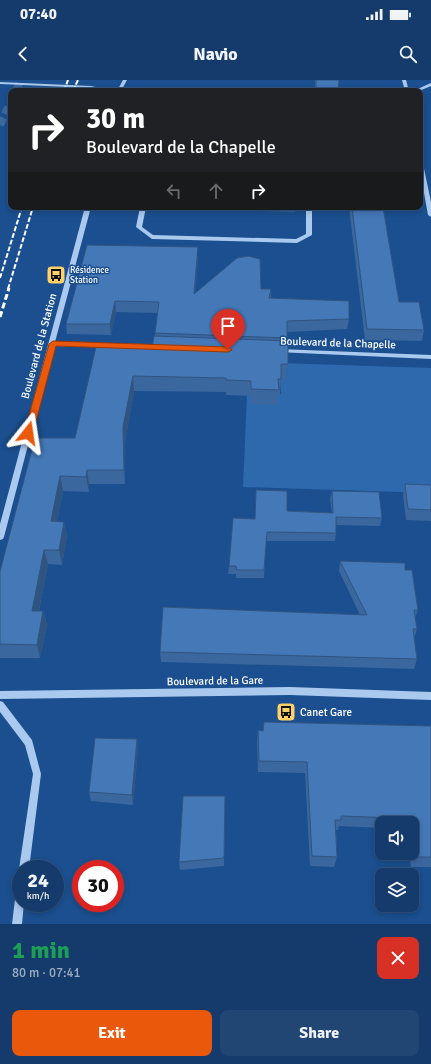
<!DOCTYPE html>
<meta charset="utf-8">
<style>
body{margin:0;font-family:Signika,sans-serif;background:#214673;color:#f1f3f6;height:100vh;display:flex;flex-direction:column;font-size:15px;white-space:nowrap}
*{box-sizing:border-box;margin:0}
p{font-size:13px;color:#9dadc1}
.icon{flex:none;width:22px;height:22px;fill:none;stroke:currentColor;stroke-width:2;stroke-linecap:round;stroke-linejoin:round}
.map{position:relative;height:844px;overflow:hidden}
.panel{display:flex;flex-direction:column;background:#143b6b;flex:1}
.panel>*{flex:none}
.banner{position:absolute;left:8px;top:8px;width:415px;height:122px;border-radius:8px;box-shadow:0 2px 6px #0003,0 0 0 1px #33557e;background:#202124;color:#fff;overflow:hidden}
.controls{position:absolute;left:375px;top:736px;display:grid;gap:8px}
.controls a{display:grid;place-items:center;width:44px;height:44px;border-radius:8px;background:#143b6b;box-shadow:0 2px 6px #0003,0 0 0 1px #33557e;font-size:20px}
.speed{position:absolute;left:12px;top:780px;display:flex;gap:8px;font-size:20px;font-weight:700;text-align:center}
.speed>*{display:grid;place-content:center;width:52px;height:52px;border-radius:50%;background:#143b6b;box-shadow:0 2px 6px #0003,0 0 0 1px #33557e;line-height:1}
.speed small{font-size:10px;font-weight:400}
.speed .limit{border:6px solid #d22;background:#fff;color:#111}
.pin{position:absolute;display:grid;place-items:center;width:34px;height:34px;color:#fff;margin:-41px -17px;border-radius:50% 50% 50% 0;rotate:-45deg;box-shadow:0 0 4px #0007}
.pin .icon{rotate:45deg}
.me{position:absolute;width:44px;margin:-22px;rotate:15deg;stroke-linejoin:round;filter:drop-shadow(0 0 3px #0008)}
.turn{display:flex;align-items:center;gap:14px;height:84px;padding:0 12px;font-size:18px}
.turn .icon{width:52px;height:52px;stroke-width:2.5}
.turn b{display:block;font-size:28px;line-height:34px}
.lanes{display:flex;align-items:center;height:38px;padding:0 12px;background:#0003;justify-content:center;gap:20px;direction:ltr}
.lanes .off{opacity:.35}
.round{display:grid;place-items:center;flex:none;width:42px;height:42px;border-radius:8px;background:#214673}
.summary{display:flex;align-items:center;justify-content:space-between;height:68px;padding:0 12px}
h1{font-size:24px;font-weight:800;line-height:30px;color:#1e9e55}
.cta{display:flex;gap:8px;margin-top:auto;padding:8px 12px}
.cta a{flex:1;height:46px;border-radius:8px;background:#ea580c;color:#fff;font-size:16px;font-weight:800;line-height:46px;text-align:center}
.cta a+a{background:#214673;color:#f1f3f6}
.status{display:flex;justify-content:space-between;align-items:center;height:28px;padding:0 20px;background:#143b6b;direction:ltr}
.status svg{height:11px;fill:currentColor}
header{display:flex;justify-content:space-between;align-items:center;height:52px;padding:0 12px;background:#143b6b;font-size:18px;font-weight:800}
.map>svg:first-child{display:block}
.green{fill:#2e69ad}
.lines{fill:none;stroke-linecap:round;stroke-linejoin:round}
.highway-tunnel{stroke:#3d69a0;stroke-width:8;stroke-dasharray:8 4;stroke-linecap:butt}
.minor{fill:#a9c9ee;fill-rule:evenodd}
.rail-far1{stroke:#fff;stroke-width:2;stroke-dasharray:5 2;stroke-linecap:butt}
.rail{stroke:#fff;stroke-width:3;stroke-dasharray:6 3;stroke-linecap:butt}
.wall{fill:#3a679d}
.shaded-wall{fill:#305480}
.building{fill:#4478b7;stroke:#305480}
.route{fill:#ea580c;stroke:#983908}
.labels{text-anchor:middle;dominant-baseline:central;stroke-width:3;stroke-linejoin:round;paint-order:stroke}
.far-poi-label{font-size:9px;fill:#fff;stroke:#1b4f8f;text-anchor:start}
.street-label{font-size:11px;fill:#fff;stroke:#1b4f8f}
.poi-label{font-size:11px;fill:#fff;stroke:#1b4f8f;text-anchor:start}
</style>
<div class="status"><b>07:40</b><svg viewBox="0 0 49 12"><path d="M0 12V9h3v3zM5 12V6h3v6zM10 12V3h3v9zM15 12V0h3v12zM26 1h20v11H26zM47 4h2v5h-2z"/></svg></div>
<header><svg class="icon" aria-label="back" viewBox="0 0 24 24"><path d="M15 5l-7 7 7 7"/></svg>Navio<svg class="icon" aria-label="search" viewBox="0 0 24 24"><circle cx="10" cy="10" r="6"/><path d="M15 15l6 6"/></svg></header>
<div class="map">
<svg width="431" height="844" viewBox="0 0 431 844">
<rect width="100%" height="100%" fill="#1b4f8f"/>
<path class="green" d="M280 283 431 288V413L243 407 247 314H281Z"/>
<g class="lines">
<path class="highway-tunnel" d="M16 11 21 0
M0 45 11 21"/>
<path class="minor" d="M123 0H127L121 11H117Z
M402 0H406L409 11H405Z
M0 2 91 6 114 11H105L91 8 0 4Z
M431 3V6L419 11H413Z
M420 78 422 79 431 122V137L428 135 420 91Z
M85 127H91L55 262 161 265 164 267 161 269 54 266 4 457 3 459 0 460V444Z
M140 127H146L142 147 153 155 296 159 306 154V127H312V155L297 163 152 159 136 147Z
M279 269 431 275V279L277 272 276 271Z
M290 607 431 612V620L290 615 0 619V611Z
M0 621 3 622 32 660 41 694 29 789H21V792L19 789 33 694 25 665 0 632Z
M21 806V823H24L22 844H12L16 811 18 808Z"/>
<path class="rail-far1" d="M64 11 68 0
M73 11 78 0
M0 198 22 127
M8 209 33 127"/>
<path class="rail" d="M0 237 9 208"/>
</g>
<path class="wall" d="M315 0H339L338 11H315Z
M168 127H295V132L168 129Z
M349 127H383L399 222 424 250 422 261 365 260Z
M198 177 195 213 261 209H271V218L349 239 347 249 287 252 288 284 286 299H281L280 314H278V325L251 324V316L226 315V312L134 311 125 362V404H89V412L63 411 57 441 64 442 67 456 62 485 48 484 39 531H43L47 545 40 578H0V491L75 358 152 268 155 256 157 233 116 232 111 255 67 254 66 244Z
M405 404 431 405V441L406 440 403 415Z
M332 411 382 438 380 446 336 445V453L335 461H266L264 498H236V494H228L229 486 255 439 287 431 332 433 330 419Z
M340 481 405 490 418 530 415 538 417 549 414 559 417 579 414 589 161 582 160 572 360 535 339 491Z
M264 642 431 646V787H411L409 773H412V743H382V748L339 746 338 750H336L337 777 334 787 310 786 305 693 258 692 257 661 258 650 263 651Z
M137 659 138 669 133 725 91 721 89 712Z
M225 716 224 786 180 790 179 782Z"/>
<path class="shaded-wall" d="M198 167V177L194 224V214Z
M115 221 116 232 111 255 110 244Z
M133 296 134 311 125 362V404L124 390 123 347Z
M87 390 89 404V412L86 397Z
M60 396 63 411 54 455 51 441Z
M64 442 67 456 62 485 59 470Z
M44 470 48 484 36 545 32 531Z
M43 531 47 545 40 578 37 565Z
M137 659 138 669 133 725 132 715Z"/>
<path class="building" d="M316 0H339L338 11H316Z
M352 127H383L399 222H419L424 250 367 249Z
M87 165 198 167 194 214 237 178 248 176 260 179 261 209H271L269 218 349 221V239L287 241V258L155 253 159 222 115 221 110 244H66Z
M154 256 288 261V284H281V299H278L279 310 251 309V301L226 300V298L133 296 123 347 124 390H87L86 397 60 396 51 441 64 442 59 470H44L32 531H43L37 565 0 564V491L35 358H75L96 267 152 268Z
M405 404 431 405V430L408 429Z
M256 410 287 411V431L333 433 332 411 379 412 382 438 336 437V453L267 452 264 490H237L236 486H229L233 438 255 439Z
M340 481 405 483V490H412L418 530H414L417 549H413L417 579 160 572 163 527 367 535Z
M264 642 431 646V777H415L412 755V743H397L396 738 341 736V740H335L337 777 312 776 307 682 259 681 258 650 263 651Z
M95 658 137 659 132 715 89 712Z
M183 716H225L224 778 179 782Z"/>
<path class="route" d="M53 261 228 267 232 270 228 272 56 266 33 353 28 356 24 353 49 264Z"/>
<defs>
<symbol id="bus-square" viewBox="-11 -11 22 22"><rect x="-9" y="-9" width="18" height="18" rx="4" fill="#ffd166" stroke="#1b4f8f"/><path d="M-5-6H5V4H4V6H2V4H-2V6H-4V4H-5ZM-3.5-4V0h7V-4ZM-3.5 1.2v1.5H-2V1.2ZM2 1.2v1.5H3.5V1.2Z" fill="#111"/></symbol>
</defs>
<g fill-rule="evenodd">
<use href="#bus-square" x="45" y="184" width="22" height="22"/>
<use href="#bus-square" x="275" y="621" width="22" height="22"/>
</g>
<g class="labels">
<g class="far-poi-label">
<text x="70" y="190">Résidence<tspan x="70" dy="10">Station</tspan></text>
</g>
<g class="street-label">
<text transform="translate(338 263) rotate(2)">Boulevard de la Chapelle</text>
<text transform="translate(39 266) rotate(-75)">Boulevard de la Station</text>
<text transform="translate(215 601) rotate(-1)">Boulevard de la Gare</text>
</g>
<g class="poi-label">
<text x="300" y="632">Canet Gare</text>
</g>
</g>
</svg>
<div class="controls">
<a><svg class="icon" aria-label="sound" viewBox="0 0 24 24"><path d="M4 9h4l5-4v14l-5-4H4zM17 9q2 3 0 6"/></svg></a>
<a><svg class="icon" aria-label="layers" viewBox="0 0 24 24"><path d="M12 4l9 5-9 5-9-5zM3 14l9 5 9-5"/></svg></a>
</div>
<div class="speed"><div>24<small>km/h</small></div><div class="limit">30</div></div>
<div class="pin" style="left:228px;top:270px;background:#d93025"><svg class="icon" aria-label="arrive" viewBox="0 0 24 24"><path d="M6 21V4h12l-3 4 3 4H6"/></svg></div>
<svg class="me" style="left:28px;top:353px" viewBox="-20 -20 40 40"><path d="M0-17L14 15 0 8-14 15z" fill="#ea580c" stroke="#fff" stroke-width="4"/></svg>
<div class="banner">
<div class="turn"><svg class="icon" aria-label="right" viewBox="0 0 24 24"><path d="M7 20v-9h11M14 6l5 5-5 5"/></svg><div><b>30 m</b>Boulevard de la Chapelle</div></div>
<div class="lanes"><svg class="icon off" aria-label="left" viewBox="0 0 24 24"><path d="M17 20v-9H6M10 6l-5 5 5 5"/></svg><svg class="icon off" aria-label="ahead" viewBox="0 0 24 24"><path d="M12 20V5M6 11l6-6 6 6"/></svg><svg class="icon" aria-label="right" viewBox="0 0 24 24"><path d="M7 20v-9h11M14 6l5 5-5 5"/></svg></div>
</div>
</div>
<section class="panel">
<div class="summary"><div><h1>1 min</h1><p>80 m · 07:41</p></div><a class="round" style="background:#d93025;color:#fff"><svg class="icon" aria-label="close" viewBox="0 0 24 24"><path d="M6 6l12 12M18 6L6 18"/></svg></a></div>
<div class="cta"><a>Exit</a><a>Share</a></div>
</section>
